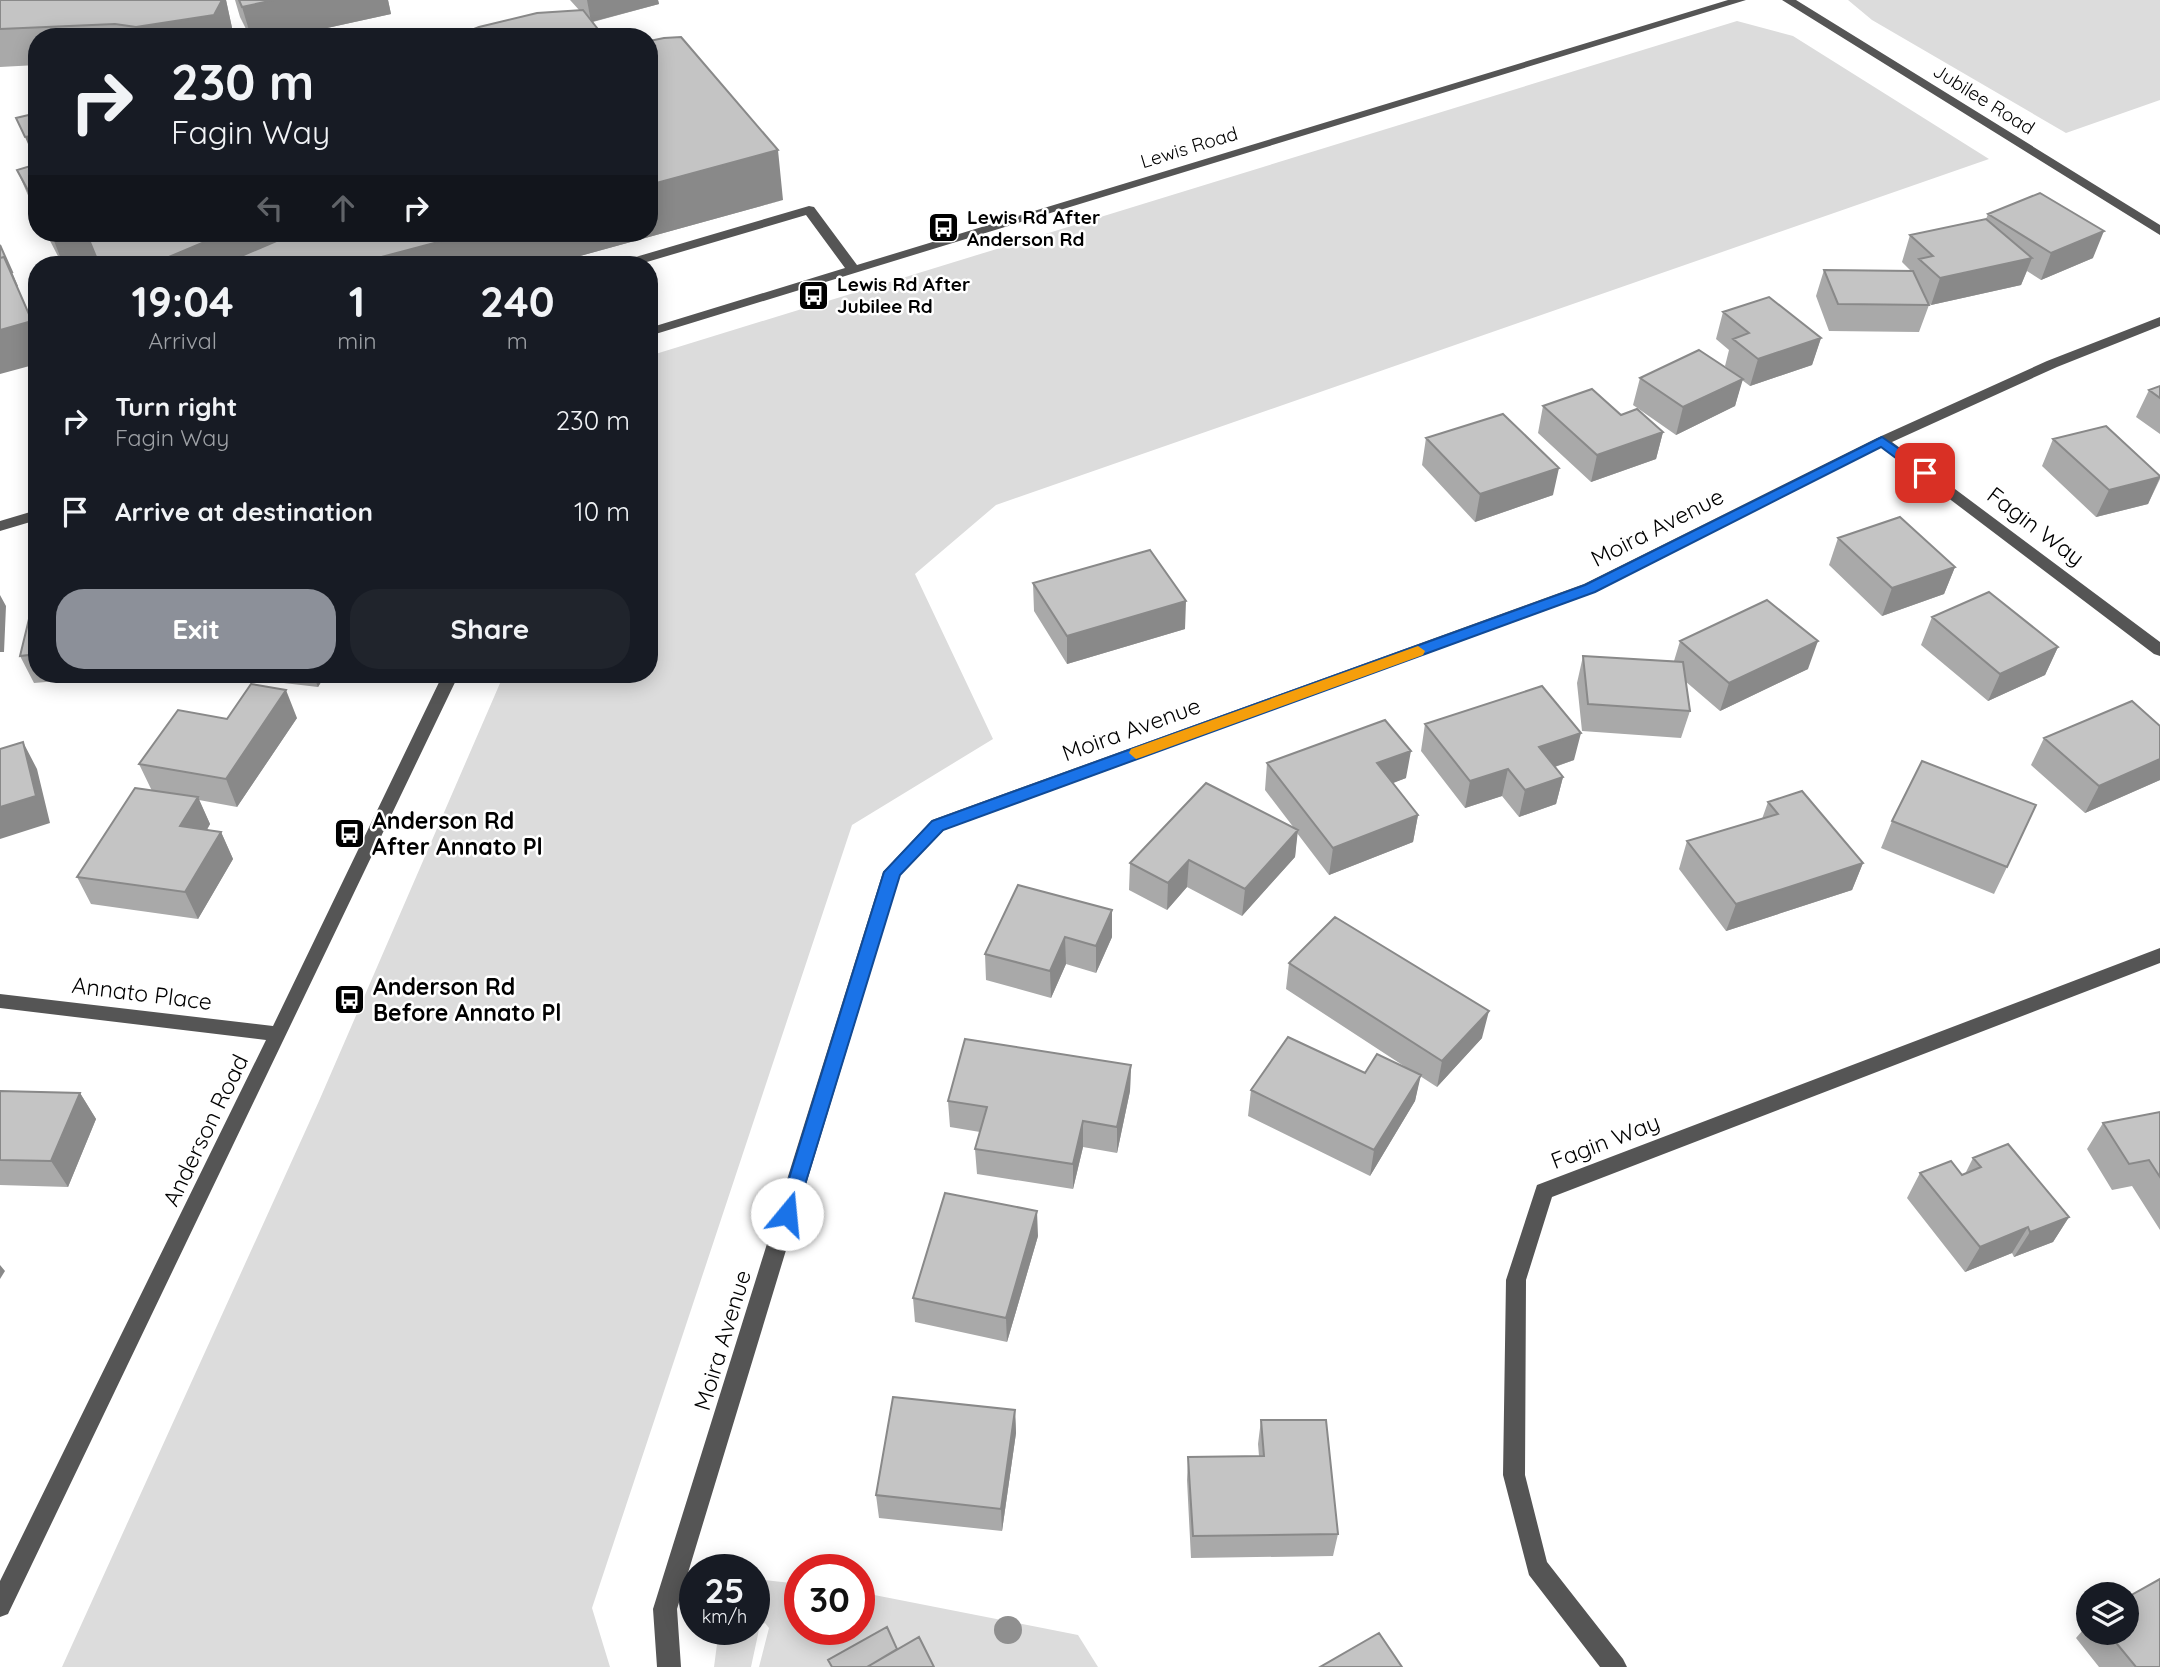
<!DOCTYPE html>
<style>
body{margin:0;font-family:Quicksand,sans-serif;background:#20242c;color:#f1f3f6;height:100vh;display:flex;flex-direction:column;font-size:26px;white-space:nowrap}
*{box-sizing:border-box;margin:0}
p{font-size:23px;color:#9ea1a6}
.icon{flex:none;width:38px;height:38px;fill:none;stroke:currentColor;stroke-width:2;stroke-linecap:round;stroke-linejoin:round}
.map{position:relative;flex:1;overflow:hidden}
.sheet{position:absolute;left:28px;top:256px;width:630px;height:427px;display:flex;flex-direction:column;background:#171b24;border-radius:28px;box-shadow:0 4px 18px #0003}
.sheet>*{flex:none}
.top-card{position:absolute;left:28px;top:28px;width:630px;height:214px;border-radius:28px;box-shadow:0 4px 18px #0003;background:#171b24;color:#f1f3f6;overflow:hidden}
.controls{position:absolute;left:2076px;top:1582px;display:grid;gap:14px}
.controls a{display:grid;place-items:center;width:63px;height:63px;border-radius:50%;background:#171b24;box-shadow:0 4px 18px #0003;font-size:35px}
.speed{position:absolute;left:679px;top:1554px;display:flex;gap:14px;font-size:35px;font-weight:700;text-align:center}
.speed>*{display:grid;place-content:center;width:91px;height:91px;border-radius:50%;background:#171b24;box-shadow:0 4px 18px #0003;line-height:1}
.speed small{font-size:18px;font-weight:400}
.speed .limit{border:10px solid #d22;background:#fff;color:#111}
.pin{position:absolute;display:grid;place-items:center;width:60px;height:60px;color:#fff;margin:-30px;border-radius:14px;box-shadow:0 4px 10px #0006}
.me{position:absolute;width:77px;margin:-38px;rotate:17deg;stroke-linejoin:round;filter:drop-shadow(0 0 5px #0008)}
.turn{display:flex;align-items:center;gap:24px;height:147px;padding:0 28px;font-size:32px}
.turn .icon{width:91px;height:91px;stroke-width:2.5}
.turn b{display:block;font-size:49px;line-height:60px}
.lanes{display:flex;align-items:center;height:66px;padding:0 28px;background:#0003;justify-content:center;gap:35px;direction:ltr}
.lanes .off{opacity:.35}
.eta{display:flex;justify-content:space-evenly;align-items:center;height:119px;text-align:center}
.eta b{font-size:42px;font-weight:700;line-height:49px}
.button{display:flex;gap:14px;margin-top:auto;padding:14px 28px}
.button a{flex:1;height:80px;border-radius:28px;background:#8c9099;color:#fff;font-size:28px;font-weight:700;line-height:80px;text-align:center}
.button a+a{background:#20242c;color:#f1f3f6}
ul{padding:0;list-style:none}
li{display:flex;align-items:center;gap:21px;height:91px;padding:0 28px}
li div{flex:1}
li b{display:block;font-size:26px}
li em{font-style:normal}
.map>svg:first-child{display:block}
.green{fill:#dcdcdc}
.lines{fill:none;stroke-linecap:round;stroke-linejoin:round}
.minor{fill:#555;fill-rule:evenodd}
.tree{fill:#8f8f8f}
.wall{fill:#a9a9a9}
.shaded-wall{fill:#898989}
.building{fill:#c4c4c4;stroke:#898989;stroke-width:2}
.route{fill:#1a73e8;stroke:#114b97;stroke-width:2}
.slow{fill:#f59e0b}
.labels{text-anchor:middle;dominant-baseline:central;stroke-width:5;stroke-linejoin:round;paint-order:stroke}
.far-street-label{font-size:19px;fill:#000;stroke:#fff}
.far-poi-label{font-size:19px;font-weight:bold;fill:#000;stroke:#fff;text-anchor:start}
.street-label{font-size:23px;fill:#000;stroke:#fff}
.poi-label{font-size:23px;font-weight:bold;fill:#000;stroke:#fff;text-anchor:start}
</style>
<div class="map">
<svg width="2160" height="1667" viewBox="0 0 2160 1667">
<rect width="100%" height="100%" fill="#fff"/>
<path class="green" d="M1848 0H2160V100L2066 133 1872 20Z
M1737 21 1793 36 1989 159 996 505 915 574 993 739 852 825 592 1608 610 1667H62L319 1101 504 674H649V356Z
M754 1579 800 1584V1629H859V1592L1078 1635 1098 1667H759L769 1628 765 1623 760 1625 751 1667H714L719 1629H754Z"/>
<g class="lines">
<path class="minor" d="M1728 0H1746L649 336V328L845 268 806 215 640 264H620L622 261 809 206 814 207 857 265Z
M1782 0H1796L2160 225V235Z
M2160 317V326L2057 367 1892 442 2160 642V656L2154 654 1881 447 1596 592 944 830 900 875 677 1609 681 1667H657L653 1609 883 872 932 820 1584 584 1877 438 2047 361Z
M37 510V520L0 531V521Z
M443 674H459L8 1614 0 1617V1581L266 1040 0 1008V994L273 1026Z
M2160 948V963L1552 1197 1526 1280 1525 1475 1547 1562 1623 1659 1627 1667H1600L1529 1575 1503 1475 1506 1280 1537 1185Z"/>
</g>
<circle class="tree" cx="1008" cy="1630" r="14"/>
<path class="wall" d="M0 0H226L234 37H37V65L0 67Z
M235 0H388L391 14 286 37H250L240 17Z
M570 0H658L659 4 593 22 580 11Z
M37 164V216L17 170Z
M783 200 551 264H99L98 263 94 264H62L46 233H649Z
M1988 214 2093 258 2041 280 2027 271 2021 285 1931 305 1927 302 1929 305 1919 332 1829 331 1816 296 1824 270 1911 271 1902 262 1910 235 1986 219Z
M1723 312 1821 338 1812 365 1750 386 1742 380 1735 406 1676 435 1633 405 1640 378 1739 377 1725 366 1729 350 1716 339Z
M2160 386V434L2136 417 2149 390Z
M1543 406 1621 415 1663 432 1656 459 1591 482 1538 433Z
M1426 438 1553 495 1475 522 1422 465Z
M2053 439 2160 476V479L2148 504 2096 517 2042 466Z
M1838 538 1955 567 1944 594 1882 616 1829 565Z
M1033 583 1185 629 1067 664 1034 611Z
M37 586V674H71L69 680 34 683 20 656Z
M1932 617 2058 647 2045 675 1988 701 1921 645Z
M1680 641 1808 669 1720 711 1685 681 1690 711 1681 738 1582 731 1577 683 1583 656 1674 661Z
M255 674H326L318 687 258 680Z
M297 718 237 807 199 800 210 824 207 830 221 832 233 859 198 919 91 904 77 877 152 791 139 764 227 719Z
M1425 724 1574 760 1555 767 1563 777 1556 804 1519 817 1502 796 1465 808 1421 751Z
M2160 726V780L2085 813 2031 765 2044 738Z
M1267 763 1406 778 1392 783 1418 815 1413 842 1329 875 1297 833 1295 857 1242 916 1187 887 1167 910 1129 890 1130 863 1294 828 1265 790Z
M1768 802 1863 863 1852 890 1726 931 1679 869 1687 841 1762 819Z
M1892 821 2007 867 1994 894 1881 848Z
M1018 885 1112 937 1096 973 1066 964 1051 998 986 980 985 954Z
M1289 963 1482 1038 1437 1087 1420 1076 1415 1101 1370 1176 1248 1116 1251 1090 1410 1070 1286 989Z
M1131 1065 1130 1091 1117 1153 1083 1147 1073 1189 977 1174 975 1149 980 1132 950 1127 948 1101Z
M0 1091 80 1093 96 1119 68 1187 0 1185Z
M2160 1112V1230L2132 1186 2112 1190 2087 1149 2103 1123Z
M1973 1158 2069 1217 2053 1242 2014 1257 2012 1253 1965 1272 1907 1198 1920 1173 1962 1175 1965 1174Z
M1038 1236 1007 1342 915 1322 913 1298Z
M1015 1410 1016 1433 1002 1531 879 1518 876 1495Z
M1261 1420 1338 1534 1333 1556 1191 1558 1187 1480 1188 1457 1259 1456 1258 1444Z
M2088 1624V1633H2126L2160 1667H2099L2076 1638Z"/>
<path class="shaded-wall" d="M222 0H226L234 37H140L136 27Z
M274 0H388L391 14 286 37H251L242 7Z
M587 0H658L659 4 591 22Z
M37 135V149L31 151 25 137Z
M778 150 783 200 551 264H355L472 233H649V185Z
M2104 231 2093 258 2041 280 2051 253Z
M51 233H156L94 264H63Z
M226 233H305L232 260 233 264H152Z
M2032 258 2021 285 1931 305 1940 278Z
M12 272 18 286H17L37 333V364L0 374V275Z
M1821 338 1812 365 1750 386 1758 359Z
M1743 379 1735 406 1676 435 1683 407Z
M1663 432 1656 459 1591 482 1597 455Z
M1559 468 1553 495 1475 522 1480 494Z
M2160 477 2148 504 2096 517 2109 490Z
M1955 567 1944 594 1882 616 1892 588Z
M0 595 6 606 4 652H0Z
M1186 601 1185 629 1067 664V636Z
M1818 641 1808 669 1720 711 1729 683Z
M2058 647 2045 675 1988 701 2000 674Z
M313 674H326L318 687Z
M286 690 297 718 237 807 226 779Z
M1581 733 1574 760 1533 774 1539 747Z
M23 742 37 769 50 823 0 839V807Z
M1411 751 1406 778 1373 791 1377 763Z
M2160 759V780L2085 813 2099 786Z
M1508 769 1502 796 1465 808 1470 781Z
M1563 777 1556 804 1519 817 1525 790Z
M198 797 210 824 193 853 180 826Z
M1418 815 1413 842 1329 875 1333 848Z
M1298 830 1295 857 1242 916 1245 889Z
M221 832 233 859 198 919 185 892Z
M1189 860 1187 887 1167 910 1168 883Z
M1863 863 1852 890 1726 931 1736 904Z
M1112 910V937L1096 973V946Z
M1065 937 1066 964 1051 998 1050 971Z
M1489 1011 1482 1038 1437 1087 1442 1061Z
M1131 1065 1130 1091 1117 1153V1127Z
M1421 1075 1415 1101 1370 1176 1374 1150Z
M80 1093 96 1119 68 1187 51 1161Z
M1083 1121V1147L1073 1189V1164Z
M1037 1211 1038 1236 1007 1342 1006 1318Z
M2069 1217 2053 1242 2014 1257 2030 1232Z
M2028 1227 2012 1253 1965 1272 1980 1247Z
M0 1265 5 1271 0 1279Z
M1015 1410 1016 1433 1002 1531 1001 1509Z"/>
<path class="building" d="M0 0H222L214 15 136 27 115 24 0 29Z
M239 0H274L242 7Z
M583 10 604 37H454L479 27 537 13Z
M681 37 778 150 649 185V41L664 38Z
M37 113V135L25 137 16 118Z
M37 164V207L17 170Z
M2040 193 2104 231 2051 253 1988 214Z
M1986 219 2032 258 1940 278 1919 259 1933 256 1910 235Z
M92 233H226L152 264H99L87 235Z
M295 233H472L355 264H237L232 260Z
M0 245 12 272H11L4 257 0 258Z
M4 257 32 321 0 330V258Z
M1824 270 1913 271 1929 305 1838 304Z
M1769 297 1821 338 1758 359 1733 339 1749 333 1723 312Z
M1699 350 1743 379 1683 407 1640 378Z
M2160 386V398L2149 390Z
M1592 389 1621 415 1637 409 1663 432 1597 455 1543 406Z
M1503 414 1559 468 1480 494 1426 438Z
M2106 426 2160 476V477L2109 490 2053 439Z
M1900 517 1955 567 1892 588 1838 538Z
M1150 550 1186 601 1067 636 1033 583Z
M37 586V654L20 656Z
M1989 592 2058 647 2000 674 1932 617Z
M1767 600 1818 641 1729 683 1680 641Z
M1583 656 1683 662 1690 711 1588 704Z
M251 684 286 690 226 779 139 764 178 710 227 719Z
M1542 686 1581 733 1539 747 1563 777 1525 790 1508 769 1470 781 1425 724Z
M2132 701 2160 726V759L2099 786 2044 738Z
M1385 720 1411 751 1377 763 1418 815 1333 848 1267 763Z
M23 742 36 796 0 807V749Z
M1922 761 2036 805 2007 867 1892 821Z
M1206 783 1298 830 1245 889 1189 860 1168 883 1130 863Z
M135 788 198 797 180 826 221 832 185 892 77 877Z
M1802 791 1863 863 1736 904 1687 841 1778 814 1768 802Z
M1018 885 1112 910 1096 946 1065 937 1050 971 985 954Z
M1335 917 1489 1011 1442 1061 1289 963Z
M1288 1037 1365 1073 1377 1054 1421 1075 1374 1150 1251 1090Z
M965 1039 1131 1065 1117 1127 1083 1121 1073 1164 975 1149 987 1107 948 1101Z
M0 1091 80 1093 51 1161 0 1160Z
M2160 1112V1177L2149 1160 2129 1164 2103 1123Z
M2008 1144 2069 1217 2030 1232 2028 1227 1980 1247 1920 1173 1951 1161 1962 1175 1981 1167 1973 1158Z
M945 1193 1037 1211 1006 1318 913 1298Z
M893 1397 1015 1410 1001 1509 876 1495Z
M1261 1420H1326L1338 1534 1193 1536 1188 1457 1264 1456Z
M2160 1579V1667H2136L2108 1633H2126V1598Z
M887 1627 897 1649 867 1667H832L828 1660Z
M1379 1633 1402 1667H1320Z
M919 1637 934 1667H867Z"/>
<path class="route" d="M1882 437 1929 470V476H1920L1881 447 1595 592 943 830 900 875 796 1214 793 1220 787 1222 780 1220 778 1214 884 872 932 821 1585 585Z"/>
<path class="slow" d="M1418 646 1425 651 1423 655 1142 757 1136 759 1129 753 1131 749Z"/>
<defs>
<symbol id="bus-square" viewBox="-11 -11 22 22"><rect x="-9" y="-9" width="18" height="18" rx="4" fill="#000" stroke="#fff"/><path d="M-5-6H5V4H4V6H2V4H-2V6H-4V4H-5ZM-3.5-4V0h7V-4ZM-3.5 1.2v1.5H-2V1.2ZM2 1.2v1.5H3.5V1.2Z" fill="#fff"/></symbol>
</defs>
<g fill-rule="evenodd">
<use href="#bus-square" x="926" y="210" width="35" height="35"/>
<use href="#bus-square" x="796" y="278" width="35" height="35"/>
<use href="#bus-square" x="332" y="816" width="35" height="35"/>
<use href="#bus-square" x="332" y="982" width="35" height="35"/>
</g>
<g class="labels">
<g class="far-street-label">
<text transform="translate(1984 99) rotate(32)">Jubilee Road</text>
<text transform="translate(1189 147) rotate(-17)">Lewis Road</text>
</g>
<g class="far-poi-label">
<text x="967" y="217">Lewis Rd After<tspan x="967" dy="22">Anderson Rd</tspan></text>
<text x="837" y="284">Lewis Rd After<tspan x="837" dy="22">Jubilee Rd</tspan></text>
</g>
<g class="street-label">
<text transform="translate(2036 526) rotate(37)">Fagin Way</text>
<text transform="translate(1657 527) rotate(-27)">Moira Avenue</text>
<text transform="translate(1131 729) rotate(-20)">Moira Avenue</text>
<text transform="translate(142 993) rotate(7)">Annato Place</text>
<text transform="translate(205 1130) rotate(-64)">Anderson Road</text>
<text transform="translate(1605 1141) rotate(-21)">Fagin Way</text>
<text transform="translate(722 1340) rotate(-73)">Moira Avenue</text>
</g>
<g class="poi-label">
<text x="372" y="820">Anderson Rd<tspan x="372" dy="26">After Annato Pl</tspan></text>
<text x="373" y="986">Anderson Rd<tspan x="373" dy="26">Before Annato Pl</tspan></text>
</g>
</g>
</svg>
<div class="controls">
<a><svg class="icon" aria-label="layers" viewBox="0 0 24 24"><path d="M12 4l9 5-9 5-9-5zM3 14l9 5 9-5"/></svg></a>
</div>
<div class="speed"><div>25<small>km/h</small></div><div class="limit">30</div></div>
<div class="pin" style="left:1925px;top:473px;background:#d93025"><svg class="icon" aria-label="arrive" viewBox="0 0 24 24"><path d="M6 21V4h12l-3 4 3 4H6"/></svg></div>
<svg class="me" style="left:787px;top:1214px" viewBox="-20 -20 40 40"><circle r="19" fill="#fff"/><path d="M0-13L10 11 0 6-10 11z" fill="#1a73e8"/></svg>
<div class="top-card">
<div class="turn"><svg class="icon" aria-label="right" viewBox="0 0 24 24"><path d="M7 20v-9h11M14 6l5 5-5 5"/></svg><div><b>230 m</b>Fagin Way</div></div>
<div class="lanes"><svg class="icon off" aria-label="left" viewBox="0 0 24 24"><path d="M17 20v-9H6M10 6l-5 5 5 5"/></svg><svg class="icon off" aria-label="ahead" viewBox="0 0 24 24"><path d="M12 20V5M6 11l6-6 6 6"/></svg><svg class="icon" aria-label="right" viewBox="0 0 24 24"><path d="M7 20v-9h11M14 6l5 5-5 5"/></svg></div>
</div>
<section class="sheet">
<div class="eta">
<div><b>19:04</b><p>Arrival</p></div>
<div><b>1</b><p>min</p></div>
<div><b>240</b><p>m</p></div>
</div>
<ul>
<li><svg class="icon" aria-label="right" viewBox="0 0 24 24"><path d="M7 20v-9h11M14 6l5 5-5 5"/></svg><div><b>Turn right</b><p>Fagin Way</p></div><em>230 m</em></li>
<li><svg class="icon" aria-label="arrive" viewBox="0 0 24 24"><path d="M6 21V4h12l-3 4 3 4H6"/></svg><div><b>Arrive at destination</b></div><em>10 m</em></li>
</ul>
<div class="button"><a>Exit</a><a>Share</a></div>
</section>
</div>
